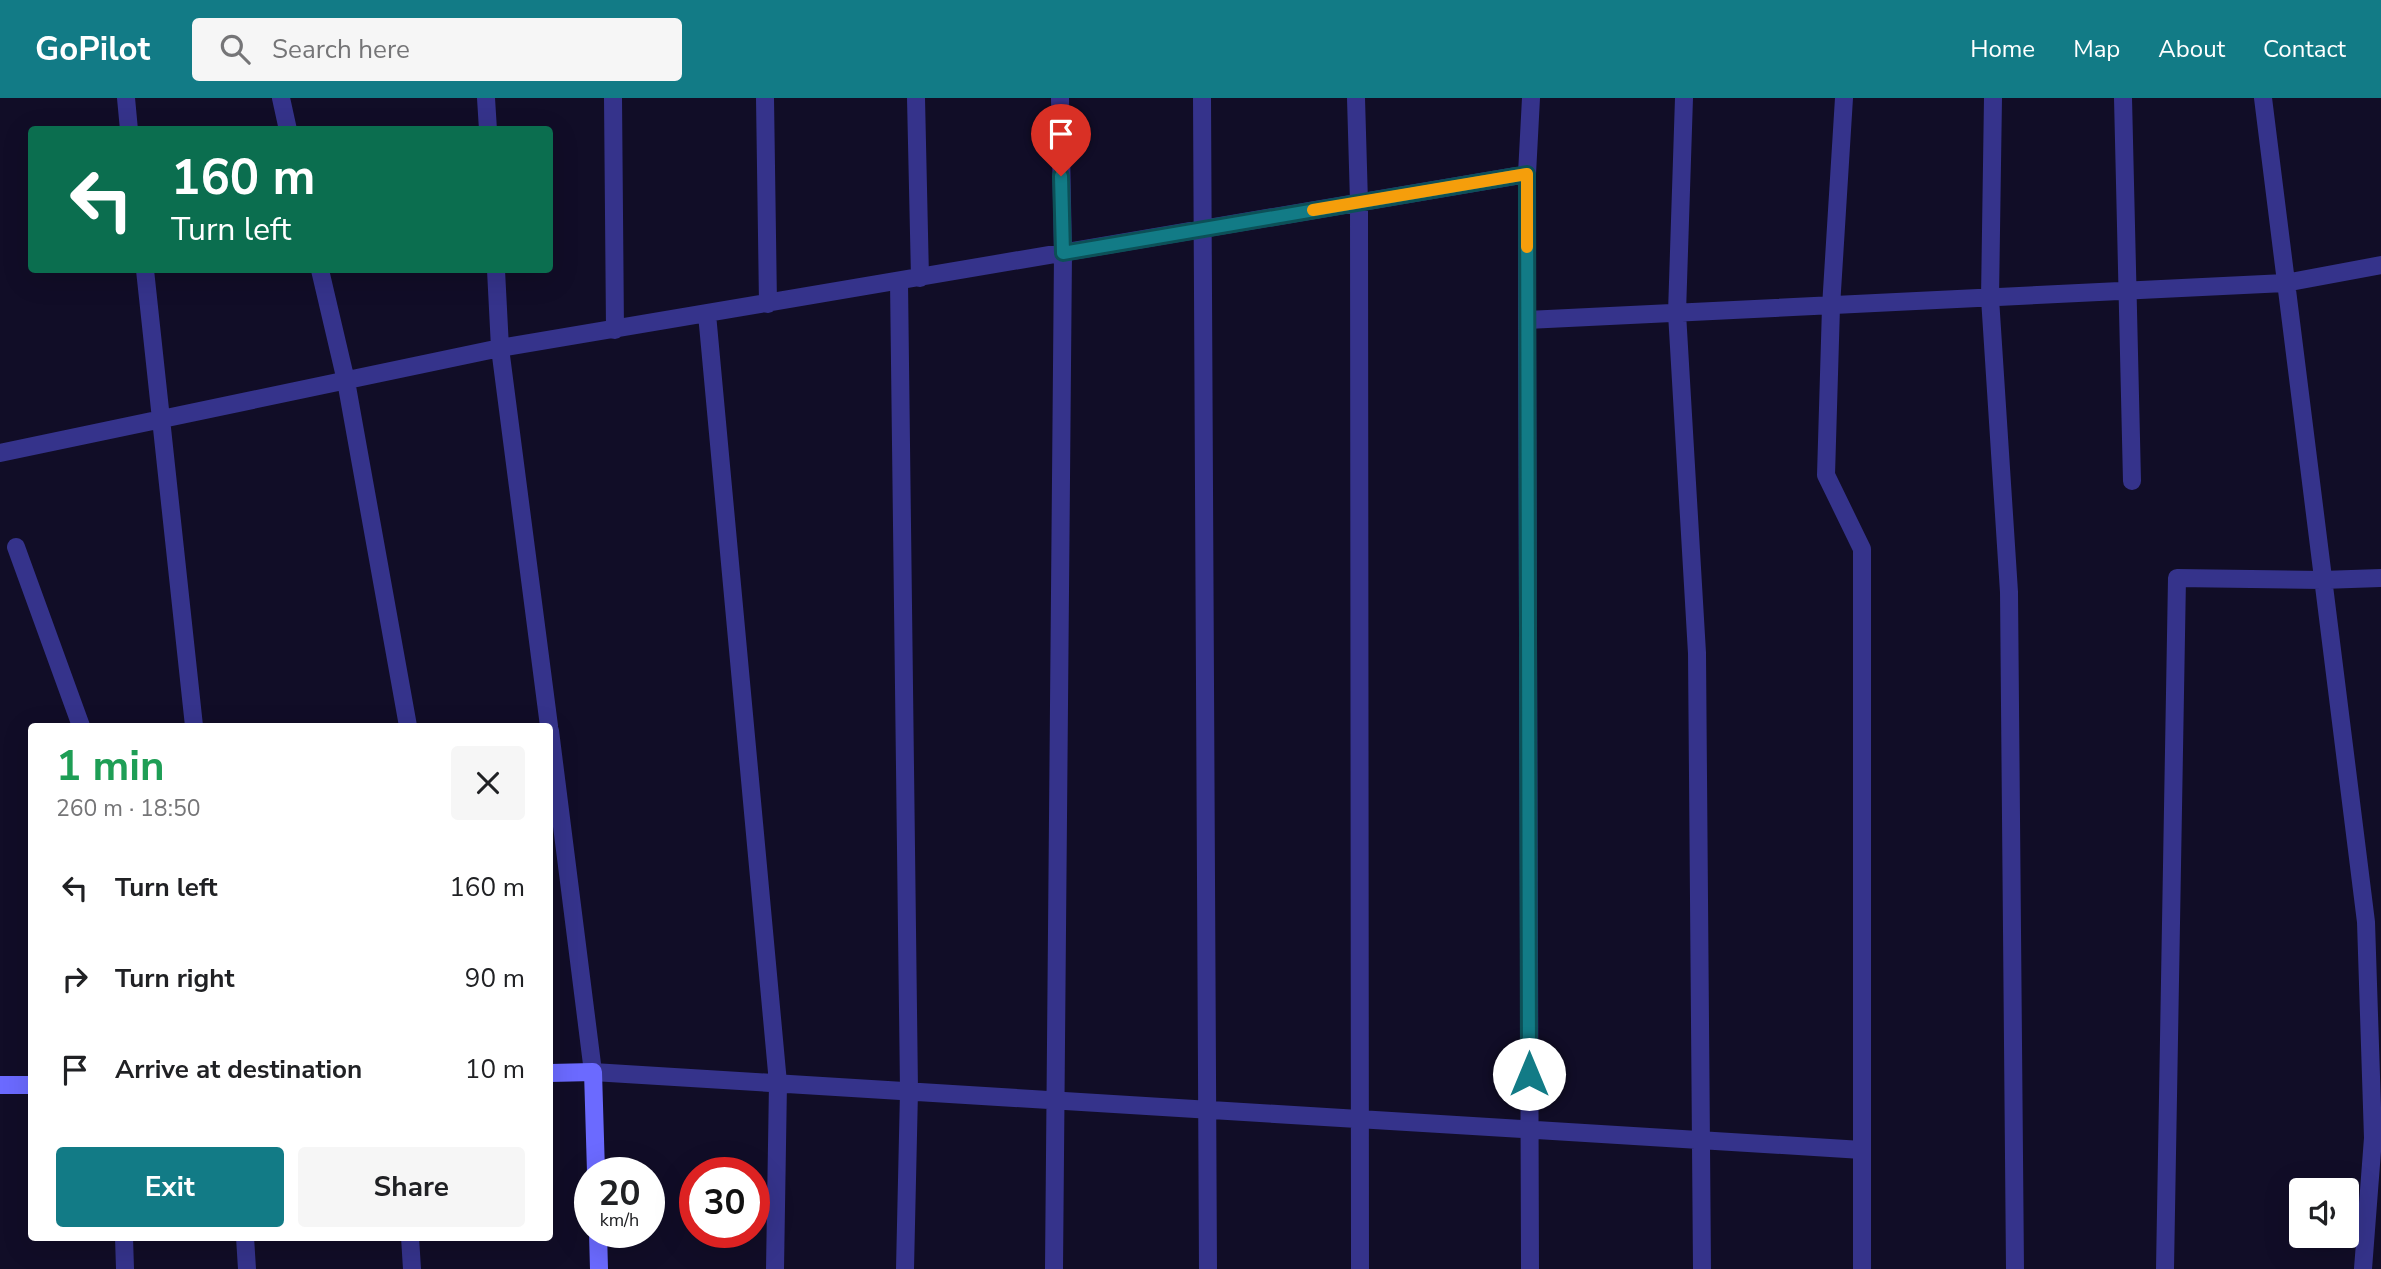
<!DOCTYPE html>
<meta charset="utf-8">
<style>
body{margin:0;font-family:"Nunito Sans",sans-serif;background:#f6f6f6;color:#202124;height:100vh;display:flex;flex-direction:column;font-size:26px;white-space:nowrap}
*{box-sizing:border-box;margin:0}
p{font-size:23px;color:#757577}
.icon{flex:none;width:38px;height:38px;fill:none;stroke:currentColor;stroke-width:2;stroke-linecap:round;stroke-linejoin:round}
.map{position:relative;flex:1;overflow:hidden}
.side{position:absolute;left:28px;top:625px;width:525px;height:518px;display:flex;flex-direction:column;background:#fff;border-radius:7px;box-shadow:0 7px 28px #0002}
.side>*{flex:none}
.guide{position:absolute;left:28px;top:28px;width:525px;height:147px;border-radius:7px;box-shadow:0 7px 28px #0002;background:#0b6e4f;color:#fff;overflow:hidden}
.buttons{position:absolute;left:2289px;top:1080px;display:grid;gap:14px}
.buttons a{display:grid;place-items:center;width:70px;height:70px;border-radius:7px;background:#fff;box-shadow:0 7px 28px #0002;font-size:35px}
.speed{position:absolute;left:574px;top:1059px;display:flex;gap:14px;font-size:35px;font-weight:700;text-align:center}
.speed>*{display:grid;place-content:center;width:91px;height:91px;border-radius:50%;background:#fff;box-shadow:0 7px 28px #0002;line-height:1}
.speed small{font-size:18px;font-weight:400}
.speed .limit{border:10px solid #d22;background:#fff;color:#111}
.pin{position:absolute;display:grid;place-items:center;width:60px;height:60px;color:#fff;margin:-72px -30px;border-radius:50% 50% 50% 0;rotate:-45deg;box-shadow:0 0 7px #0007}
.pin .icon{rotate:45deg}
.me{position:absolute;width:77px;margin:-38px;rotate:0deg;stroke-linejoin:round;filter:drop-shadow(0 0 5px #0008)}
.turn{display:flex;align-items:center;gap:24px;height:147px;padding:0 28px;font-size:32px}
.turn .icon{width:91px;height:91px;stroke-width:2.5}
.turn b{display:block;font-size:49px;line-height:60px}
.round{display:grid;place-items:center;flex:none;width:74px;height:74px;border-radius:7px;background:#f6f6f6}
.head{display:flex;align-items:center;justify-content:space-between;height:119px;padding:0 28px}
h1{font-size:42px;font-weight:700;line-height:52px;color:#1e9e55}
.action{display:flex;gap:14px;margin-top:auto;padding:14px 28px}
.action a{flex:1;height:80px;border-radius:7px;background:#127b86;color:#fff;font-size:28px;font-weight:700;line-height:80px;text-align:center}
.action a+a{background:#f6f6f6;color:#202124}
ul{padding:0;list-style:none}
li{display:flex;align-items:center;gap:21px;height:91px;padding:0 28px}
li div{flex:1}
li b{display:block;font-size:26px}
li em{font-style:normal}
header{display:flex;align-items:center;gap:42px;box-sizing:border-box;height:98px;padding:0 35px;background:#127b86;color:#fff}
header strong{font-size:33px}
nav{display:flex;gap:38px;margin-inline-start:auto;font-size:24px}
.search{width:490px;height:63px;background:#f6f6f6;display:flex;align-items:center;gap:18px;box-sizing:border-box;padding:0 24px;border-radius:7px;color:#757577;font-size:26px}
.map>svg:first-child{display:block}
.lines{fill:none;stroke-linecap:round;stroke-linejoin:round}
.street{stroke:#35338b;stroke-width:18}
.secondary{stroke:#6b6aff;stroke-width:18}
.route-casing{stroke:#0c5057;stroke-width:18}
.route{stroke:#127b86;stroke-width:12}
.slow{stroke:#f59e0b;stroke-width:12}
</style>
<header>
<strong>GoPilot</strong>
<div class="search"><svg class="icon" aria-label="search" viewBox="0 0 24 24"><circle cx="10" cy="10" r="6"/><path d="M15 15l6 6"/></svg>Search here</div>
<nav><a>Home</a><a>Map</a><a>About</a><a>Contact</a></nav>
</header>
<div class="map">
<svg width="2381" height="1171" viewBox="0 0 2381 1171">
<rect width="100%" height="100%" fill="#110d27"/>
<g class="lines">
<path class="street" d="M126 0 129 32
M281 0 288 32
M486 0 488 32
M613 0 615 232
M765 0 768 206
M916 0 920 180
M1202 0 1208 1171
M1356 0 1359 104 1360 1171
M1684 0 1677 215 1697 555 1702 1171
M1844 0 1831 209 1826 377 1862 451V1171
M1993 0 1990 200 2009 494 2015 1171
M2123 0 2132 383
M2263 0 2366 824 2373 1040 2363 1171
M145 172 194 628
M320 172 346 283 408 628
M496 172 500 250 549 628
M899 184 909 993 905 1171
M707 216 778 985 775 1171
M1527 222 2285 185 2381 167
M0 355 500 250 1527 76
M16 449 81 628
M550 633 593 974 1862 1052
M124 1139 125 1171
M245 1139 247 1171
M410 1139 412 1171
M1054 1171 1063 155 1060 0
M1530 1171 1527 222V76L1531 0
M2165 1171 2177 480 2322 482 2381 480"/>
<path class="secondary" d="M550 975 593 974 596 1074
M0 987H32
M598 1134 599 1171"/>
</g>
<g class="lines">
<defs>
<path id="route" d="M1061 78 1063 155 1527 76 1529 976"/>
</defs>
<use href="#route" class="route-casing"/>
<use href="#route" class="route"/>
<path class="slow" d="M1313 112 1527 76V149"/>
</g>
</svg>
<div class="buttons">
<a><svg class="icon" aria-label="sound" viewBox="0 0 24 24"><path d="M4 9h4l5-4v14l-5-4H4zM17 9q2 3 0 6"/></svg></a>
</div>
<div class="speed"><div>20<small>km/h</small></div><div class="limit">30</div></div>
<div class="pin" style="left:1061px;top:78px;background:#d93025"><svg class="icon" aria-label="arrive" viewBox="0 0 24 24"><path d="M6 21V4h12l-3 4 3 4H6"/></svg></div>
<svg class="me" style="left:1529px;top:976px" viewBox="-20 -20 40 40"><circle r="19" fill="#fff"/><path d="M0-13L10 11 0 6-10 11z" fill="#127b86"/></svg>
<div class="guide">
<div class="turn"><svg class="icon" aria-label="left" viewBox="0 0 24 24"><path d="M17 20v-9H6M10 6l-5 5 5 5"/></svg><div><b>160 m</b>Turn left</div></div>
</div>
<section class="side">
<div class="head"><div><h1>1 min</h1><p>260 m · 18:50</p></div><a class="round"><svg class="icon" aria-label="close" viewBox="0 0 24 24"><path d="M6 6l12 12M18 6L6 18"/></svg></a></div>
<ul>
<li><svg class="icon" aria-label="left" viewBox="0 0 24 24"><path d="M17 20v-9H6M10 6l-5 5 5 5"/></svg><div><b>Turn left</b></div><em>160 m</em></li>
<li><svg class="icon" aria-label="right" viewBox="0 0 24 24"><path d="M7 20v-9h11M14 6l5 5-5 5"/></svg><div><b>Turn right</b></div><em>90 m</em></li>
<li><svg class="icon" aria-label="arrive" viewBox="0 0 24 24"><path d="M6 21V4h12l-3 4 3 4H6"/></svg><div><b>Arrive at destination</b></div><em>10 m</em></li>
</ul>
<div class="action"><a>Exit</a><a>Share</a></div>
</section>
</div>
